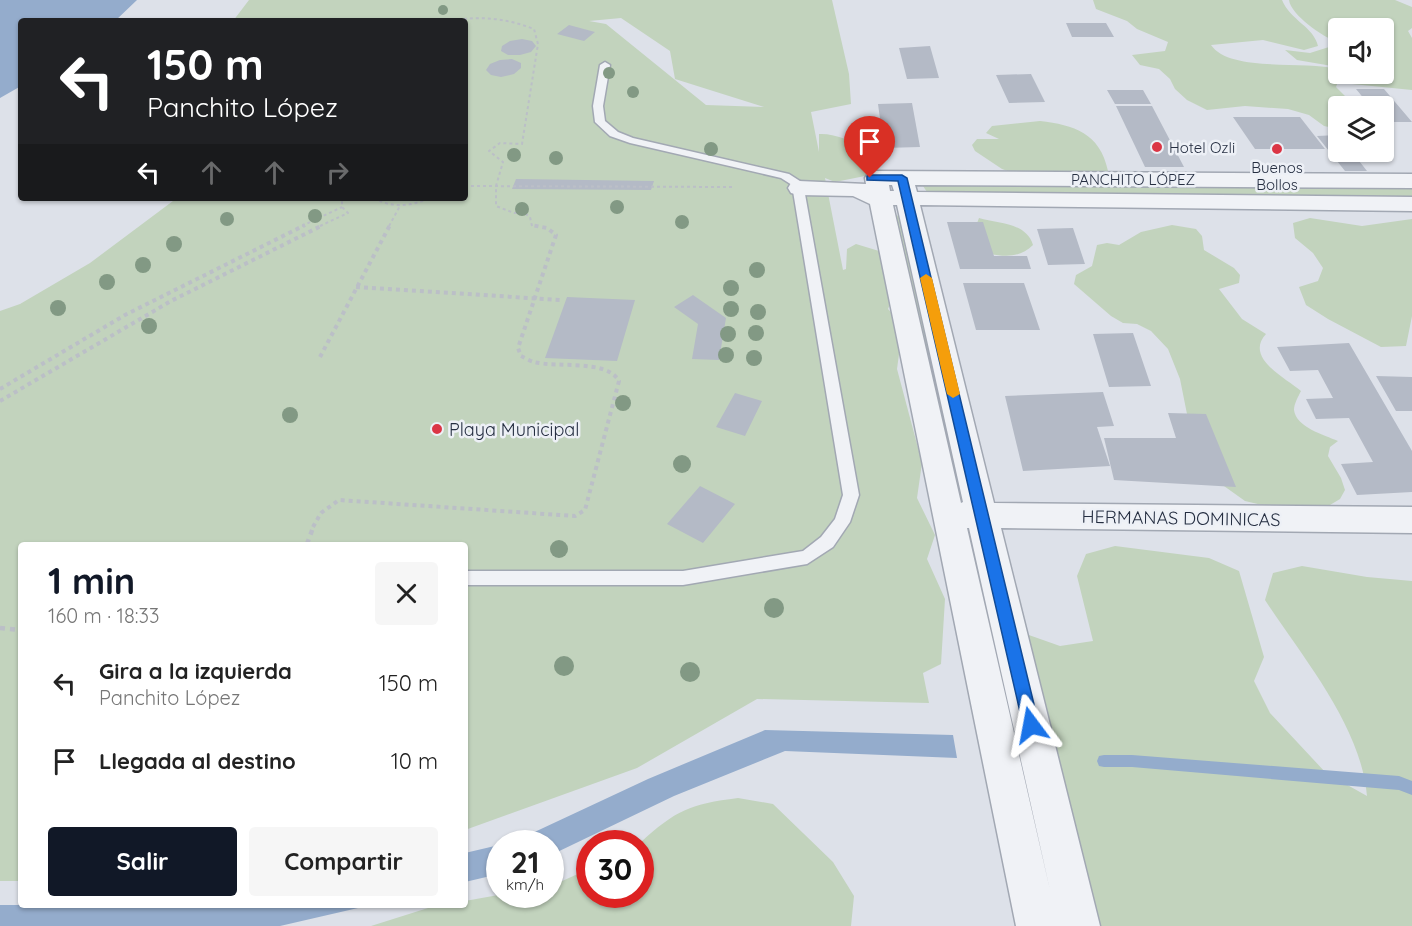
<!DOCTYPE html>
<html lang="es">
<meta charset="utf-8">
<style>
body{margin:0;font-family:Quicksand,sans-serif;background:#f6f6f6;color:#222;height:100vh;display:flex;flex-direction:column;font-size:22px;white-space:nowrap}
*{box-sizing:border-box;margin:0}
p{font-size:20px;color:#767676}
.icon{flex:none;width:33px;height:33px;fill:none;stroke:currentColor;stroke-width:2;stroke-linecap:round;stroke-linejoin:round}
.map{position:relative;flex:1;overflow:hidden}
.panel{position:absolute;left:18px;top:542px;width:450px;height:366px;display:flex;flex-direction:column;background:#fff;border-radius:6px;box-shadow:0 2px 4px #0004}
.panel>*{flex:none}
.hud{position:absolute;left:18px;top:18px;width:450px;height:183px;border-radius:6px;box-shadow:0 2px 4px #0004;background:#202124;color:#fff;overflow:hidden}
.controls{position:absolute;left:1328px;top:18px;display:grid;gap:12px}
.controls a{display:grid;place-items:center;width:66px;height:66px;border-radius:6px;background:#fff;box-shadow:0 2px 4px #0004;font-size:30px}
.speed{position:absolute;left:486px;top:830px;display:flex;gap:12px;font-size:30px;font-weight:700;text-align:center}
.speed>*{display:grid;place-content:center;width:78px;height:78px;border-radius:50%;background:#fff;box-shadow:0 2px 4px #0004;line-height:1}
.speed small{font-size:15px;font-weight:400}
.speed .limit{border:9px solid #d22;background:#fff;color:#111}
.pin{position:absolute;display:grid;place-items:center;width:51px;height:51px;color:#fff;margin:-62px -26px;border-radius:50% 50% 50% 0;rotate:-45deg;box-shadow:0 0 6px #0007}
.pin .icon{rotate:45deg}
.me{position:absolute;width:66px;margin:-33px;rotate:347deg;stroke-linejoin:round;filter:drop-shadow(0 0 4px #0008)}
.turn{display:flex;align-items:center;gap:21px;height:126px;padding:0 30px;font-size:27px}
.turn .icon{width:78px;height:78px;stroke-width:2.5}
.turn b{display:block;font-size:42px;line-height:51px}
.lanes{display:flex;align-items:center;height:57px;padding:0 30px;background:#0003;justify-content:center;gap:30px;direction:ltr}
.lanes .off{opacity:.35}
.round{display:grid;place-items:center;flex:none;width:63px;height:63px;border-radius:6px;background:#f6f6f6}
.overview{display:flex;align-items:center;justify-content:space-between;height:102px;padding:0 30px}
h1{font-size:36px;font-weight:800;line-height:45px;color:#111827}
.cta{display:flex;gap:12px;margin-top:auto;padding:12px 30px}
.cta a{flex:1;height:69px;border-radius:6px;background:#111827;color:#fff;font-size:24px;font-weight:800;line-height:69px;text-align:center}
.cta a+a{background:#f6f6f6;color:#222}
ul{padding:0;list-style:none}
li{display:flex;align-items:center;gap:18px;height:78px;padding:0 30px}
li div{flex:1}
li b{display:block;font-size:22px}
li em{font-style:normal}
.map>svg:first-child{display:block}
.green{fill:#c2d3bd;fill-rule:evenodd}
.water{fill:#94accc}
.lines{fill:none;stroke-linecap:round;stroke-linejoin:round}
.stream{fill:#94accc;fill-rule:evenodd}
.building{fill:#b4bac6}
.lane-casing{stroke:#a2a8b3;stroke-width:3}
.street-casing{stroke:#a2a8b3;stroke-width:3}
.path-far2{stroke:#bbbfc7;stroke-width:2;stroke-dasharray:3 3;stroke-linecap:butt}
.path-far1{stroke:#bbbfc7;stroke-width:4;stroke-dasharray:4 4;stroke-linecap:butt}
.path{stroke:#bbbfc7;stroke-width:4.5;stroke-dasharray:5 5;stroke-linecap:butt}
.lane{fill:#f0f2f6;fill-rule:evenodd}
.street{fill:#f0f2f6;fill-rule:evenodd}
.tree{fill:#829984}
.route{fill:#1a73e8;stroke:#114b97;stroke-width:1.5}
.slow{fill:#f59e0b}
.poi-dot{fill:#db3545;stroke:#edf0f6;stroke-width:2}
.labels{text-anchor:middle;dominant-baseline:central;stroke-width:5;stroke-linejoin:round;paint-order:stroke}
.far-poi-label{font-size:15px;fill:#252e41;stroke:#edf0f6;text-anchor:start}
.far-street-label{font-size:15px;fill:#252e41;stroke:#edf0f6}
.poi-label{font-size:18px;fill:#252e41;stroke:#edf0f6;text-anchor:start}
.street-label{font-size:18px;fill:#252e41;stroke:#edf0f6}
</style>
<div class="map">
<svg width="1412" height="926" viewBox="0 0 1412 926">
<rect width="100%" height="100%" fill="#dde1e9"/>
<path class="green" d="M249 0H832L849 74 851 104 811 112 819 152V134C836 133 849 143 866 142L880 158 875 174 835 182 825 178 843 270 846 269 847 249 856 244 879 251 900 279 888 309 903 325 897 369 922 463 917 498 935 535 927 559 945 599 941 664 923 673 929 703 757 699 637 768 465 830V544H21V881H0V311L20 304 90 263 177 198H465V21H233ZM621 18 670 51 675 79 764 107 706 105 606 24 589 21Z
M1093 0H1282C1290 20 1314 27 1318 46L1304 50 1263 40 1211 45C1230 73 1305 60 1338 69V74H1341L1336 87 1346 97 1335 102 1342 106H1338V129L1324 126 1309 115 1288 109 1245 106 1207 110 1187 100 1175 89 1170 79 1159 69 1140 65 1132 55 1165 51 1168 42 1137 29 1127 21 1096 9Z
M1289 0H1395L1412 7V28L1408 31 1412 38V90L1342 83 1345 74H1383V28H1338L1337 42C1323 37 1291 15 1289 0Z
M1329 47 1338 48V67L1297 60 1285 50 1310 53Z
M1040 121C1074 125 1100 133 1108 171L1104 177H1024L1002 169 975 151 972 145 977 139H999L986 133 992 126Z
M928 184 1412 189V198L927 192 923 186Z
M900 215 962 490 956 488 895 216Z
M979 218C998 224 1026 222 1033 245 1019 259 1001 257 983 252L976 226Z
M1310 218 1362 226 1412 219V316L1406 346 1381 347 1328 319 1306 305 1299 287 1318 281 1323 268 1313 253 1295 238 1293 223Z
M1172 225 1196 229 1202 236 1204 250 1234 268 1240 275 1239 283 1219 289 1242 319 1266 334C1244 358 1286 378 1301 391 1298 397 1294 404 1294 410 1296 427 1324 435 1338 441L1330 447 1328 456 1341 478 1345 490 1340 499 1330 505H1262L1245 501 1217 481 1187 414 1180 379 1168 349 1151 331 1137 324 1123 323 1111 316 1074 284 1076 275 1092 266 1097 245 1107 243 1119 245 1141 232Z
M975 545 1026 634 1060 646 1093 641 1077 576 1086 554 1115 546 1209 558 1239 571 1264 657 1254 681 1270 713 1326 773 1367 796C1361 726 1303 658 1265 600L1273 573 1302 566 1367 577 1412 581V926H1054L970 546Z
M738 798 773 804 833 862 854 896 851 926H371L428 908 465 904V901L504 894H550L551 886 589 869 590 894H640V843C676 810 690 804 738 798Z"/>
<path class="water" d="M0 0H137L115 21H21V86L0 98Z
M765 730 953 735 957 758 785 751 674 796 551 855 550 843H511L648 779Z
M499 845V874L465 882V853Z
M0 905H371L280 926H0Z"/>
<g class="lines">
<path class="stream" d="M1104 755H1132L1399 776 1412 781V795L1399 790 1132 767H1104L1099 766 1097 761 1099 756Z"/>
</g>
<path class="building" d="M1066 23H1106L1114 37H1072Z
M569 25 595 32 584 41 557 34Z
M522 39 532 41 536 46 531 52 520 55H508L501 51 502 46 510 41Z
M930 46 939 78 907 79 899 48Z
M512 59 521 63V68L514 74 501 77 491 75 486 70 490 64 500 60Z
M1031 74 1045 102 1009 103 996 75Z
M1356 89H1384L1412 122H1384L1383 106H1370Z
M1107 90H1143L1151 104H1115Z
M912 103 920 147 884 148 878 104Z
M1116 106H1152L1184 167H1145Z
M1233 117H1300L1325 149H1255Z
M1338 135V152H1352L1367 171H1345L1317 136Z
M516 179 654 181 651 190 512 189Z
M947 222H983L994 256H1027L1031 269H960Z
M1073 228 1085 264 1048 265 1037 229Z
M963 283H1024L1040 330H976Z
M693 295 726 318 719 360 692 359 698 324 674 307Z
M567 297 635 300 617 361 545 358Z
M1133 333 1151 386 1109 387 1093 334Z
M1349 343 1412 451V492L1357 495 1341 464 1373 462 1349 418 1316 419 1306 399 1333 398 1318 370 1290 371 1277 347Z
M1376 376 1412 377V411H1396Z
M1103 392 1114 426 1097 427 1110 466 1023 471 1005 396Z
M735 393 762 401 745 436 716 427Z
M1168 413 1206 414 1236 487 1114 480 1104 438H1176Z
M700 486 735 504 703 543 667 524Z"/>
<g class="lines">
<defs>
<path id="lane" d="M605 62 610 65 603 106 605 121 618 132 633 138 789 174 803 183 859 495 850 522 833 547 807 564 683 585H465V571H683L803 551 821 537 835 519 843 495 792 185 781 178 630 143 610 136 595 122 593 106 600 65Z"/>
<path id="street" d="M876 171 1412 174V188L915 185 917 192 1412 197V211L920 205 994 503 1412 507V533L1001 528 1100 926H1016L870 204 853 196 799 195 791 193 788 188 791 183 799 181 866 184 865 178 868 173ZM889 185H892L894 191H890ZM893 205H897L963 502 961 503ZM967 528H969L1050 890Z"/>
</defs>
<use href="#lane" class="lane-casing"/>
<use href="#street" class="street-casing"/>
<path class="path-far2" d="M452 21C480 15 508 19 534 29L538 44 522 144 500 143 489 151 503 162 496 186V206L514 213 523 212 530 217 532 226
M465 186 732 187
M374 198C393 209 411 206 430 198
M302 226 342 207
M320 226 348 213 342 207V198
M389 226 400 206"/>
<path class="path-far1" d="M356 287 561 300
M320 357 390 225
M0 389 125 315 305 225
M0 401 171 301 323 225
M313 527 321 513 339 500 575 516 585 510 619 381C607 359 557 368 534 362 530 361 525 358 521 356L518 348 556 235 547 228 531 225"/>
<path class="path" d="M307 544 314 525
M0 628 21 630"/>
<use href="#lane" class="lane"/>
<use href="#street" class="street"/>
</g>
<g class="tree">
<circle cx="443" cy="10" r="5"/>
<circle cx="609" cy="73" r="6"/>
<circle cx="633" cy="92" r="6"/>
<circle cx="711" cy="149" r="7"/>
<circle cx="514" cy="155" r="7"/>
<circle cx="556" cy="158" r="7"/>
<circle cx="617" cy="207" r="7"/>
<circle cx="522" cy="209" r="7"/>
<circle cx="315" cy="216" r="7"/>
<circle cx="227" cy="219" r="7"/>
<circle cx="682" cy="222" r="7"/>
<circle cx="174" cy="244" r="8"/>
<circle cx="143" cy="265" r="8"/>
<circle cx="757" cy="270" r="8"/>
<circle cx="107" cy="282" r="8"/>
<circle cx="731" cy="288" r="8"/>
<circle cx="58" cy="308" r="8"/>
<circle cx="731" cy="309" r="8"/>
<circle cx="758" cy="312" r="8"/>
<circle cx="149" cy="326" r="8"/>
<circle cx="756" cy="333" r="8"/>
<circle cx="728" cy="334" r="8"/>
<circle cx="726" cy="355" r="8"/>
<circle cx="754" cy="358" r="8"/>
<circle cx="623" cy="403" r="8"/>
<circle cx="290" cy="415" r="8"/>
<circle cx="682" cy="464" r="9"/>
<circle cx="559" cy="549" r="9"/>
<circle cx="774" cy="608" r="10"/>
<circle cx="564" cy="666" r="10"/>
<circle cx="690" cy="672" r="10"/>
</g>
<path class="route" d="M870 175H902L907 178 1039 725 1037 731 1031 733 1025 731 1023 725 898 181 867 180V176Z"/>
<path class="slow" d="M926 274 932 278 960 394 953 398 947 394 920 278Z"/>
<g class="poi-dot">
<circle cx="1157" cy="147" r="6"/>
<circle cx="1277" cy="149" r="6"/>
<circle cx="437" cy="429" r="6"/>
</g>
<g class="labels">
<g class="far-poi-label">
<text x="1169" y="147">Hotel Ozli</text>
<text x="1277" y="167" text-anchor="middle">Buenos<tspan x="1277" dy="17">Bollos</tspan></text>
</g>
<g class="far-street-label">
<text x="1133" y="179">PANCHITO LÓPEZ</text>
</g>
<g class="poi-label">
<text x="449" y="429">Playa Municipal</text>
</g>
<g class="street-label">
<text transform="translate(1181 518) rotate(1)">HERMANAS DOMINICAS</text>
</g>
</g>
</svg>
<div class="controls">
<a><svg class="icon" aria-label="sound" viewBox="0 0 24 24"><path d="M4 9h4l5-4v14l-5-4H4zM17 9q2 3 0 6"/></svg></a>
<a><svg class="icon" aria-label="layers" viewBox="0 0 24 24"><path d="M12 4l9 5-9 5-9-5zM3 14l9 5 9-5"/></svg></a>
</div>
<div class="speed"><div>21<small>km/h</small></div><div class="limit">30</div></div>
<div class="pin" style="left:870px;top:178px;background:#d93025"><svg class="icon" aria-label="arrive" viewBox="0 0 24 24"><path d="M6 21V4h12l-3 4 3 4H6"/></svg></div>
<svg class="me" style="left:1031px;top:725px" viewBox="-20 -20 40 40"><path d="M0-17L14 15 0 8-14 15z" fill="#1a73e8" stroke="#fff" stroke-width="4"/></svg>
<div class="hud">
<div class="turn"><svg class="icon" aria-label="left" viewBox="0 0 24 24"><path d="M17 20v-9H6M10 6l-5 5 5 5"/></svg><div><b>150 m</b>Panchito López</div></div>
<div class="lanes"><svg class="icon" aria-label="left" viewBox="0 0 24 24"><path d="M17 20v-9H6M10 6l-5 5 5 5"/></svg><svg class="icon off" aria-label="ahead" viewBox="0 0 24 24"><path d="M12 20V5M6 11l6-6 6 6"/></svg><svg class="icon off" aria-label="ahead" viewBox="0 0 24 24"><path d="M12 20V5M6 11l6-6 6 6"/></svg><svg class="icon off" aria-label="right" viewBox="0 0 24 24"><path d="M7 20v-9h11M14 6l5 5-5 5"/></svg></div>
</div>
<section class="panel">
<div class="overview"><div><h1>1 min</h1><p>160 m · 18:33</p></div><a class="round"><svg class="icon" aria-label="close" viewBox="0 0 24 24"><path d="M6 6l12 12M18 6L6 18"/></svg></a></div>
<ul>
<li><svg class="icon" aria-label="left" viewBox="0 0 24 24"><path d="M17 20v-9H6M10 6l-5 5 5 5"/></svg><div><b>Gira a la izquierda</b><p>Panchito López</p></div><em>150 m</em></li>
<li><svg class="icon" aria-label="arrive" viewBox="0 0 24 24"><path d="M6 21V4h12l-3 4 3 4H6"/></svg><div><b>Llegada al destino</b></div><em>10 m</em></li>
</ul>
<div class="cta"><a>Salir</a><a>Compartir</a></div>
</section>
</div>
